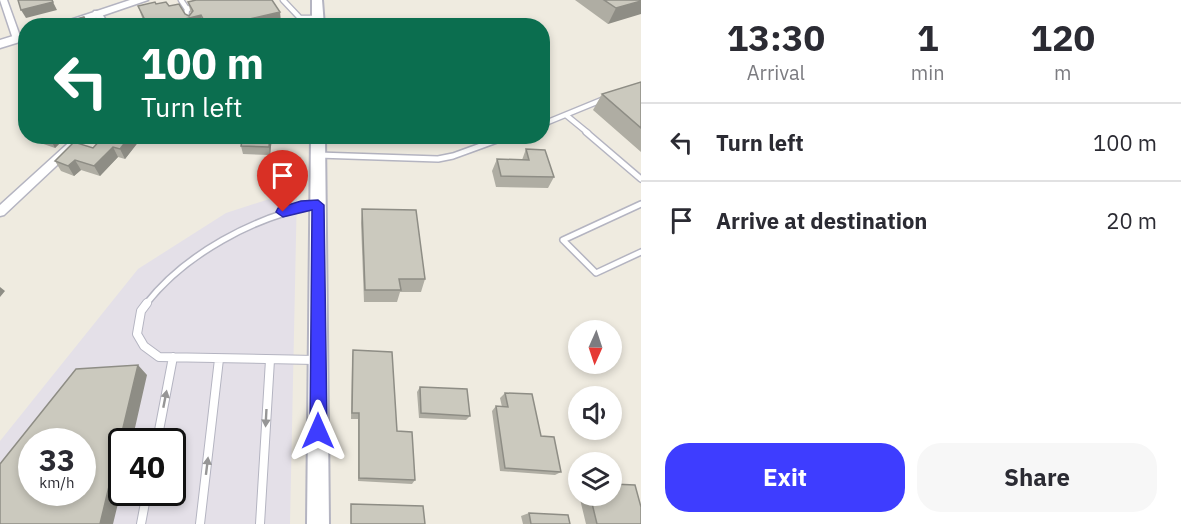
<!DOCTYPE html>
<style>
body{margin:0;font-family:"IBM Plex Sans",sans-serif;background:#f7f7f7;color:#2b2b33;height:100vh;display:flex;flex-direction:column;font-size:22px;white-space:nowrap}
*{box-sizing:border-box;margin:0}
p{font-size:20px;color:#7c7c81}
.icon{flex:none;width:33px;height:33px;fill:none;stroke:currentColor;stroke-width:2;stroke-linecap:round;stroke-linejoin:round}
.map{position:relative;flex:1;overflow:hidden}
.sheet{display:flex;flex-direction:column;background:#fff;width:540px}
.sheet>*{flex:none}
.hud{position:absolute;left:18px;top:18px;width:532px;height:126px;border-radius:24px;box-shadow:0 3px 9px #0003;background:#0b6e4f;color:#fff;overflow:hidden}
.needle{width:39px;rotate:183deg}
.tools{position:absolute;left:568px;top:320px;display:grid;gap:12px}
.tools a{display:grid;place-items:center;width:54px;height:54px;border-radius:50%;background:#fff;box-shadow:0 3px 9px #0003;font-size:30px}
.speed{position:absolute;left:18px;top:428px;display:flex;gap:12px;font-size:30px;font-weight:700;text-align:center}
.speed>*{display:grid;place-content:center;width:78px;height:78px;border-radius:50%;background:#fff;box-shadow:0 3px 9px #0003;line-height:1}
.speed small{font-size:15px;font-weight:400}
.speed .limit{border:3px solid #111;border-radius:9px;background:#fff;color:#111}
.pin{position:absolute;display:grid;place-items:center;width:51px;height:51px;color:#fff;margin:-62px -26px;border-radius:50% 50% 50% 0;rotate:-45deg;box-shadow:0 0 6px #0007}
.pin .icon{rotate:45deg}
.me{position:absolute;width:66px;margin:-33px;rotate:0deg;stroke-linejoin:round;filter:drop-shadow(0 0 4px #0008)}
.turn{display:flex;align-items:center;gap:21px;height:126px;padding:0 24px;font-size:27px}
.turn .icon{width:78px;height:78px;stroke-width:2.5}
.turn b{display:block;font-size:42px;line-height:51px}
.eta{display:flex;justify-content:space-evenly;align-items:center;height:102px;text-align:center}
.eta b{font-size:36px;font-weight:800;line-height:42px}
.action{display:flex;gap:12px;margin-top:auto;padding:12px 24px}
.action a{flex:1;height:69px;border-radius:24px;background:#3e3dff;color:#fff;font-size:24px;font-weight:800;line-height:69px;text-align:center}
.action a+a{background:#f7f7f7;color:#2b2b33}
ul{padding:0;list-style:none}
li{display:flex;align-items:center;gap:18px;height:78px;padding:0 24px;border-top:2px solid #e1e1e2}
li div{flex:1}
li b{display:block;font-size:22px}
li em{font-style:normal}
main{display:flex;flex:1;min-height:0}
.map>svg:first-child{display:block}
.industrial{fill:#e4e0e8;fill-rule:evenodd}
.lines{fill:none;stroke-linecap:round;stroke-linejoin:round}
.service-far2-casing{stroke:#b4b4c1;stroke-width:7}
.service-far1-casing{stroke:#b4b4c1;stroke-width:8}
.service-casing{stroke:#b4b4c1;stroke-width:10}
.minor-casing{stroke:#b4b4c1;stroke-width:3}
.tertiary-casing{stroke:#b4b4c1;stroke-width:4}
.secondary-casing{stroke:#b4b4c1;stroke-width:3}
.service-far2{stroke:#fff;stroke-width:4.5}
.service-far1{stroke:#fff;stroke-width:5}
.service{stroke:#fff;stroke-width:8}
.minor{fill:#fff;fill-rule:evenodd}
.tertiary{fill:#fff;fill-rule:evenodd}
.secondary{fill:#fff;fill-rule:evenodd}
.wall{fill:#afada3}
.shaded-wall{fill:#8e8d85}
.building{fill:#cbc9be;stroke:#8e8d85;stroke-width:1.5;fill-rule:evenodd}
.oneway{fill:#969696}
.route{fill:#3e3dff;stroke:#2828a6;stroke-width:1.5}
</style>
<main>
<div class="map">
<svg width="641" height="524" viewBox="0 0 641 524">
<rect width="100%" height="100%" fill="#efebe0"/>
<path class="industrial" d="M297 190 290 524H0V441L138 269 226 213ZM32 441H82V492H32ZM122 441H172V492H122Z"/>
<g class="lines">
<defs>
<path id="service-far2" d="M181 0 187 9
M283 0 300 18 296 26
M300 18H318
M192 26 186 16 187 9 195 7
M566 115 588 133
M543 124 604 99"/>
<path id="service-far1" d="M586 132 641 179
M318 155 438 159 453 156 508 136
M641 204 563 240 596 273 641 252
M146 304C185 254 254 217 316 205"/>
<path id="service" d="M147 303 141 311 137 334 144 346 159 357 315 360
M157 441 173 357
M141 524 147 492
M200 524 219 359
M260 524 270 360"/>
<path id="minor" d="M0 0H7L21 39 20 41 13 39Z
M94 11H100L110 26H102L93 13Z
M76 136H88L4 215 0 216V205Z"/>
<path id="tertiary" d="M312 0H322L324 26H312Z
M311 136H325L329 524H307Z"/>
<path id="secondary" d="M130 0H148L72 26H52Z
M26 32V40L0 48V40Z"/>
</defs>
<use href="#service-far2" class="service-far2-casing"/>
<use href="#service-far1" class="service-far1-casing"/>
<use href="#service" class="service-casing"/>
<use href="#minor" class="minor-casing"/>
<use href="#tertiary" class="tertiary-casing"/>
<use href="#secondary" class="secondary-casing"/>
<use href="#service-far2" class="service-far2"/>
<use href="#service-far1" class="service-far1"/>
<use href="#service" class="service"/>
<use href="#minor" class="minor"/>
<use href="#tertiary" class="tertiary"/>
<use href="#secondary" class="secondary"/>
</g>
<path class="wall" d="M575 0H641L608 24Z
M188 2 280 12 281 26H145L138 6 156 4 189 16 191 14Z
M641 82V152L593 110 602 94Z
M27 136H67L55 148 29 139Z
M143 136 125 159 118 157 100 176 81 170 74 176 61 171 55 161 93 148Z
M272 136 270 155 243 154 241 146Z
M526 149 554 177 548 188 496 187 492 171 497 159 522 160Z
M362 209 425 279 421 292H400L397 302H364L361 223Z
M353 350 397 431 415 480 412 484 358 481V419H351L352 357Z
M420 387 470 416 466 420 419 418 417 392Z
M505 393 541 436 561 472 555 475 500 471 492 411 496 406 502 407 500 398Z
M579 495H612L641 524H586Z
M529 513 570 524H523L521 516Z"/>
<path class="shaded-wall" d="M52 0 57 10 26 18 21 10Z
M641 1V14L608 24 616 8Z
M280 12 281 26H219Z
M201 15 203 26H156Z
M49 136H67L55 148Z
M130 136H143L125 159 120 149Z
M270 136H272V138L270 155 269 147Z
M113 147 118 157 100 176 94 166Z
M75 160 81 170 74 176 68 166Z
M0 287 5 291 0 297Z
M138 365 147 375 132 441H122V487L113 524H100Z"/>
<path class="building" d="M18 0H52L53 2 21 10Z
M196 0H272L280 12 219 26H207L201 15 156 26H148L138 6 155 2 156 4 166 2 169 6 179 4 185 14 189 16 193 11 188 2Z
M604 0H641V1L616 8Z
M84 17 89 26H51Z
M641 82V128L602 94Z
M104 136H130L120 149 113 147 94 166 75 160 68 166 55 161 74 142 93 148Z
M243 136H270L269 147 241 146Z
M526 149 545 150 554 177 501 176 497 159 529 160Z
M362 209 416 210 425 279H399L401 290H365Z
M353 350 392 352 397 431 412 432 415 480 359 478V413H352Z
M138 365 100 524H0V464L76 369ZM32 441H82V492H32Z
M420 387 467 389 470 416 421 413Z
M505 393 532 394 541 436 554 437 561 472 505 468 496 406 508 407Z
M612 484 635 485 641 507V524H597L590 495H612Z
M351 504 423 506 425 524H351Z
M529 513 568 515 570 524H531Z"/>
<defs><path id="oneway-solid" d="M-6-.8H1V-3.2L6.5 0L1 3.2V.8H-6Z" transform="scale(1.5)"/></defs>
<g class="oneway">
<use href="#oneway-solid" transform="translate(165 399) rotate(-79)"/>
<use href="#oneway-solid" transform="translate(266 418) rotate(93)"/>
<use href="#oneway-solid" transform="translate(207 466) rotate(-83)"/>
</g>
<path class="route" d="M318 200 324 205 327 431 324 437 318 439 312 437 310 431 312 210 283 217 276 212 278 208 301 201Z"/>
</svg>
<div class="tools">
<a><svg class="needle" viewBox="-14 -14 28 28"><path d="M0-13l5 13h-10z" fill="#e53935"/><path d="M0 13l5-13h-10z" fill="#7c7c81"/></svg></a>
<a><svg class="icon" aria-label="sound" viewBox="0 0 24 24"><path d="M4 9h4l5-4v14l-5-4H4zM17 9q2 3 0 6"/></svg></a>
<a><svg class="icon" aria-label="layers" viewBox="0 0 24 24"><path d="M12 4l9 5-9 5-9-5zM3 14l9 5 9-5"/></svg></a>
</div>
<div class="speed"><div>33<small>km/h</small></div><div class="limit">40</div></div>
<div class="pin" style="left:283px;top:212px;background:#d93025"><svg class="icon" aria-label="arrive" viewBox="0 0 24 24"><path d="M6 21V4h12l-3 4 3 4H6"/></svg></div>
<svg class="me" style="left:318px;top:431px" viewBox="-20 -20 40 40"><path d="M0-17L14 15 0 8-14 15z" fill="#3e3dff" stroke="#fff" stroke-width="4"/></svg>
<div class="hud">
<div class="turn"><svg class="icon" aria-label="left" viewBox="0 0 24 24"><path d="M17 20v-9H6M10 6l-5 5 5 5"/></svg><div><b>100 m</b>Turn left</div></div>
</div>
</div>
<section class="sheet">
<div class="eta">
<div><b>13:30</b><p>Arrival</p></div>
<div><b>1</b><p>min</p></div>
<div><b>120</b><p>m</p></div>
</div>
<ul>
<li><svg class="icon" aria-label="left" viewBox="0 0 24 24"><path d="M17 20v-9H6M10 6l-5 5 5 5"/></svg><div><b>Turn left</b></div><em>100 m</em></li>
<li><svg class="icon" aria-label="arrive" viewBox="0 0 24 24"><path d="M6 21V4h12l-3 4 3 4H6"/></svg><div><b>Arrive at destination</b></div><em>20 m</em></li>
</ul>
<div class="action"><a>Exit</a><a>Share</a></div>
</section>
</main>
